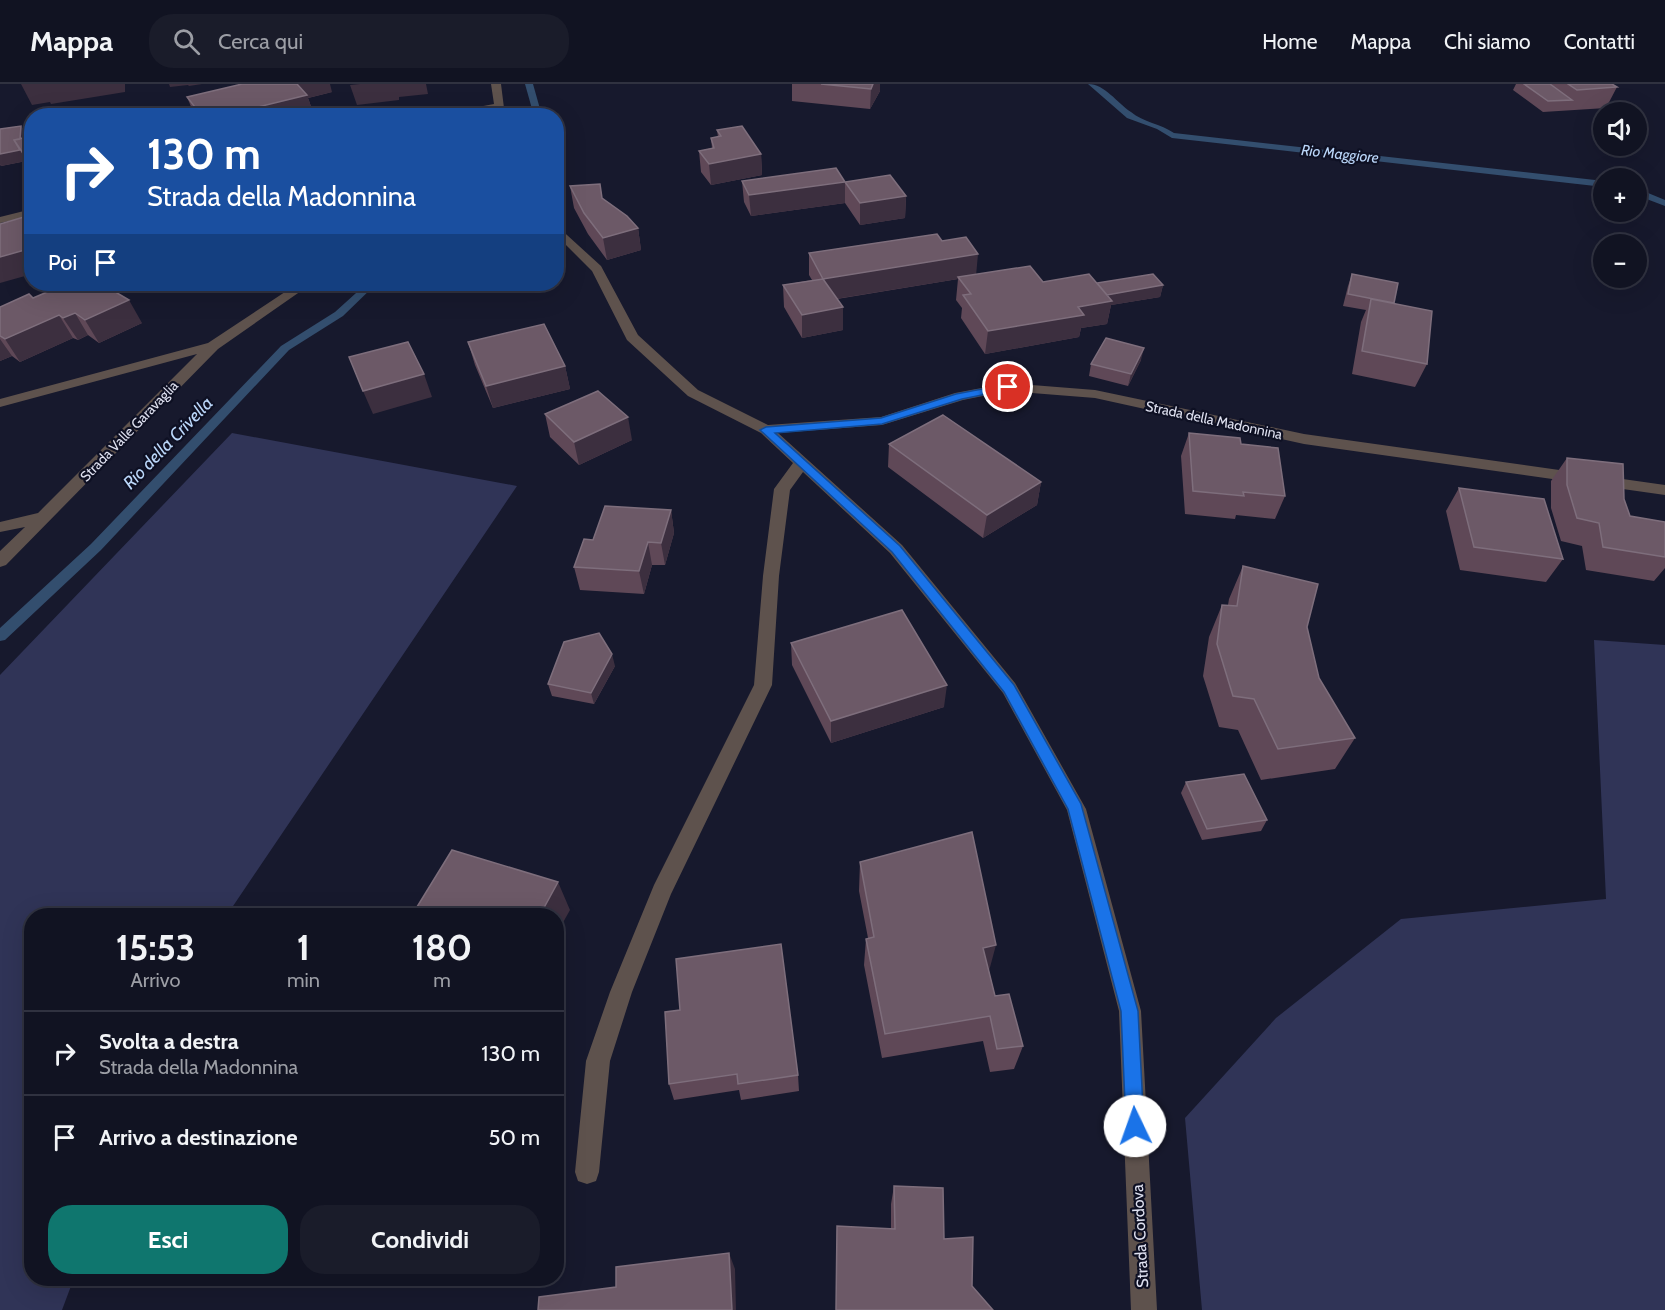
<!DOCTYPE html>
<html lang="it">
<meta charset="utf-8">
<style>
body{margin:0;font-family:Cabin,sans-serif;background:#1a1c2a;color:#f1f3f6;height:100vh;display:flex;flex-direction:column;font-size:22px;white-space:nowrap}
*{box-sizing:border-box;margin:0}
p{font-size:20px;color:#9c9ea5}
.icon{flex:none;width:33px;height:33px;fill:none;stroke:currentColor;stroke-width:2;stroke-linecap:round;stroke-linejoin:round}
.map{position:relative;flex:1;overflow:hidden}
.drawer{position:absolute;left:24px;top:824px;width:540px;height:378px;display:flex;flex-direction:column;background:#111322;border-radius:24px;box-shadow:0 6px 24px #0002,0 0 0 2px #303240}
.drawer>*{flex:none}
.guide{position:absolute;left:24px;top:24px;width:540px;height:183px;border-radius:24px;box-shadow:0 6px 24px #0002,0 0 0 2px #303240;background:#1a4fa0;color:#fff;overflow:hidden}
.tools{position:absolute;left:1593px;top:18px;display:grid;gap:12px}
.tools a{display:grid;place-items:center;width:54px;height:54px;border-radius:50%;background:#111322;box-shadow:0 6px 24px #0002,0 0 0 2px #303240;font-size:30px}
.pin{position:absolute;display:grid;place-items:center;width:51px;height:51px;color:#fff;margin:-26px;border:3px solid #fff;border-radius:50%;box-shadow:0 2px 6px #0007}
.me{position:absolute;width:66px;margin:-33px;rotate:357deg;stroke-linejoin:round;filter:drop-shadow(0 0 4px #0008)}
.turn{display:flex;align-items:center;gap:21px;height:126px;padding:0 24px;font-size:27px}
.turn .icon{width:78px;height:78px;stroke-width:2.5}
.turn b{display:block;font-size:42px;line-height:51px}
.then{display:flex;align-items:center;height:57px;padding:0 24px;background:#0003;gap:12px;font-size:22px}
.eta{display:flex;justify-content:space-evenly;align-items:center;height:102px;text-align:center}
.eta b{font-size:36px;font-weight:700;line-height:42px}
.primary-button{display:flex;gap:12px;margin-top:auto;padding:12px 24px}
.primary-button a{flex:1;height:69px;border-radius:24px;background:#0f766e;color:#fff;font-size:24px;font-weight:700;line-height:69px;text-align:center}
.primary-button a+a{background:#1a1c2a;color:#f1f3f6}
ul{padding:0;list-style:none}
li{display:flex;align-items:center;gap:18px;height:84px;padding:0 24px;border-top:2px solid #303240}
li div{flex:1}
li b{display:block;font-size:22px}
li em{font-style:normal}
header{display:flex;align-items:center;gap:36px;box-sizing:border-box;height:84px;padding:0 30px;background:#111322;border-bottom:2px solid #303240}
header strong{font-size:28px}
nav{display:flex;gap:33px;margin-inline-start:auto;font-size:21px}
.search{width:420px;height:54px;background:#1a1c2a;display:flex;align-items:center;gap:15px;box-sizing:border-box;padding:0 21px;border-radius:24px;color:#9c9ea5;font-size:22px}
.map>svg:first-child{display:block}
.green{fill:#303457}
.lines{fill:none;stroke-linecap:round;stroke-linejoin:round}
.stream{fill:#334e6e;fill-rule:evenodd}
.minor{fill:#5e524d;fill-rule:evenodd}
.wall{fill:#5f4857}
.shaded-wall{fill:#3c2f3f}
.building{fill:#6c5967;stroke:#7e6e7c;stroke-width:1.5}
.route{fill:#1a73e8;stroke:#114b97;stroke-width:1.5}
.labels{text-anchor:middle;dominant-baseline:central;stroke-width:4.5;stroke-linejoin:round;paint-order:stroke}
.far-street-label{font-size:14px;fill:#dfe1f0;stroke:#0e1023}
.far-water-label{font-size:15px;font-style:italic;fill:#bbd7fa;stroke:#0e1023}
.street-label{font-size:16px;fill:#dfe1f0;stroke:#0e1023}
.water-label{font-size:18px;font-style:italic;fill:#bbd7fa;stroke:#0e1023}
</style>
<header>
<strong>Mappa</strong>
<div class="search"><svg class="icon" aria-label="search" viewBox="0 0 24 24"><circle cx="10" cy="10" r="6"/><path d="M15 15l6 6"/></svg>Cerca qui</div>
<nav><a>Home</a><a>Mappa</a><a>Chi siamo</a><a>Contatti</a></nav>
</header>
<div class="map">
<svg width="1665" height="1226" viewBox="0 0 1665 1226">
<rect width="100%" height="100%" fill="#17192d"/>
<path class="green" d="M232 349 517 402 227 831H32V1194H74L62 1226H0V591Z
M1594 556 1665 561V1226H1202L1185 1034 1276 934 1401 835 1606 815Z"/>
<g class="lines">
<path class="stream" d="M525 0H533L542 32H534Z
M1088 0C1105 0 1117 19 1131 28 1143 38 1161 40 1174 49L1604 97V103L1172 54 1157 45 1127 34Z
M1636 104 1665 116V122L1636 111Z
M366 200H376L343 232 289 266 101 466 5 556 0 557V544L91 460 281 262 335 228Z"/>
<path class="minor" d="M491 0H501L505 32H495L494 26 457 32H430L494 20Z
M32 125V132L0 139V133Z
M556 141 601 182 638 251 698 306 768 341 881 333 955 309 1008 299 1095 306 1304 350 1665 401V411L1304 360 1095 314 1008 307 963 316 882 341 778 349 902 461 1015 599 1086 725 1141 927 1157 1226H1131L1119 927 1067 726 1003 609 890 469 803 388 790 406 779 492 772 601 671 810 632 908 610 977 599 1088 596 1097 587 1100 578 1097 575 1088 586 977 610 908 654 801 754 601 763 492 774 405 793 379 761 349 688 312 627 256 592 187 556 151Z
M297 200H311L218 265 6 481 0 483V467L25 443 0 448V438L38 429 197 270 0 323V315L208 259Z"/>
</g>
<path class="wall" d="M792 0H880V7L870 25 792 17Z
M1516 0H1612L1617 3 1606 24 1543 28 1513 6Z
M332 8 308 14 314 31 312 32H195L187 13Z
M21 42 27 53 32 52V85L26 77 1 82 0 80V45Z
M717 46 761 70 762 91 711 101 701 88 699 67 712 64 711 54 718 53Z
M742 97 845 119 751 132 744 118Z
M845 98 906 112 905 134 860 141 845 119Z
M570 102 602 114 638 144 641 166 607 176 588 150 574 124Z
M942 157 976 191 1043 198 1163 201 1160 213 1111 221 1107 240 1081 244 1079 253 985 270 961 234 962 224 956 216 958 195 837 215 843 223V246L802 254 784 223 783 201 812 196 809 191V169Z
M1352 190 1394 220 1427 280 1415 303 1352 290 1361 238 1366 226 1343 222 1348 202Z
M33 214 142 239 99 259 88 251 78 256 73 254 20 278 12 272 0 277V223Z
M468 258 565 282 570 305 493 324 475 281Z
M1141 276 1128 302 1089 292 1091 280Z
M545 330 632 356 579 381 550 353Z
M1189 349 1241 360 1285 412 1275 435 1236 431 1235 435 1185 430 1181 372Z
M889 360 1041 398 1037 421 983 454 888 383Z
M1567 374 1624 415 1630 432 1665 438V484L1654 497 1586 486 1582 462 1561 457 1551 424V397Z
M1459 404 1563 475 1546 498 1460 486 1446 427Z
M671 426 674 449 665 481H652L644 510 580 506 574 483 593 456Z
M1243 482 1307 543 1319 594 1355 654 1335 685 1261 696 1238 646 1219 643 1203 592 1209 553 1222 521H1228L1229 515Z
M791 559 944 623 831 659 792 581Z
M615 582 594 620 552 612 548 600Z
M1186 698 1267 736 1261 747 1202 756 1181 709Z
M860 778 989 887 995 912 1023 962 1014 985 990 988 983 957 882 974 864 881 866 855 868 854 859 807Z
M665 928 798 991 799 1007 741 1016 739 1006 674 1016 669 1000Z
M894 1102 943 1104 836 1226 891 1145V1120Z"/>
<path class="shaded-wall" d="M21 0H125V8L51 20 50 18 32 21Z
M169 0H202L189 2 188 1 170 3Z
M294 0H330L332 8 308 14 314 31 312 32H221Z
M360 0H426L428 10 399 13V16L357 21 350 1Z
M873 0H880V7L870 25 871 5Z
M21 42 27 52 26 73 20 65Z
M20 66 26 77 1 82 0 80V70Z
M761 70 762 91 711 101 709 80Z
M845 98V119L751 132 749 111Z
M906 112 905 134 860 141V119Z
M638 144 641 166 607 176 603 154Z
M32 164V190L0 199V173Z
M978 170 976 192 958 193V195L823 217V195Z
M1163 201 1160 213 1111 221 1107 240 1081 244 1079 253 985 270 988 247 1078 223 1097 213Z
M129 216 142 239 99 259 85 236Z
M843 223V246L802 254V231Z
M75 229 88 251 78 256 63 234Z
M59 231 73 254 20 278 5 255Z
M0 255 12 272 0 277Z
M1144 264 1141 276 1128 302 1131 290Z
M565 282 570 305 493 324 486 302Z
M424 290 432 313 373 330 363 307Z
M628 333 632 356 579 381 574 358Z
M1041 398 1037 421 983 454 987 431Z
M671 426 674 449 665 481 661 459Z
M648 458 652 481 644 510 639 487Z
M612 570 615 582 594 620 591 609Z
M947 601 944 623 831 659V637Z
M558 798 570 826 556 851V831H540Z
M996 861 989 887 983 864Z
M729 1169 735 1185 736 1226H732Z"/>
<path class="building" d="M242 0H297L307 11 221 32H202L187 13Z
M821 0H873L871 5Z
M1524 0H1550L1572 16 1548 17Z
M1568 0H1612L1617 3 1577 6Z
M21 42 20 55 14 56 20 66 0 70V45Z
M742 42 761 70 709 80 699 67 714 64 711 54 721 52 717 46Z
M32 52V77L29 78 14 56Z
M836 84 845 98 749 111 742 97Z
M890 91 906 112 860 119 845 98Z
M600 100 602 114 627 132 638 144 603 154 584 129 570 102Z
M31 131 32 133V164L0 173V140Z
M937 150 942 157 966 153 978 170 823 195 809 169Z
M1030 182 1043 198 1089 190 1112 217 1078 223 1084 231 988 247 963 211 971 210 958 193Z
M1153 190 1163 201 1107 211 1097 199Z
M1352 190 1398 199 1394 219 1348 210Z
M823 195 843 223 802 231 783 201Z
M66 200H102L129 216 85 236 75 229 63 234 59 231 5 255 0 252V223L29 210 33 214Z
M1371 215 1432 227 1427 280 1362 267Z
M544 240 565 282 486 302 468 258Z
M1106 254 1144 264 1131 290 1091 280Z
M408 258 424 290 363 307 349 273Z
M598 307 628 333 574 358 545 330Z
M943 331 1041 398 987 431 889 360Z
M1189 349 1240 354 1241 360 1278 364 1285 412 1243 408 1244 412 1193 407Z
M1567 374 1623 380 1624 415 1630 432 1665 438V473L1603 463 1599 439 1577 434 1567 401Z
M1459 404 1544 415 1563 475 1474 463Z
M605 422 671 426 661 459 648 458 639 487 574 483 584 455 593 456Z
M1243 482 1318 500 1307 543 1319 594 1355 654 1278 665 1254 615 1233 612 1217 560 1222 521 1237 522Z
M902 526 947 601 831 637 791 559Z
M599 549 612 570 591 609 548 600 564 558Z
M1244 690 1267 736 1207 745 1186 698Z
M972 748 996 861 983 864 995 912 1009 910 1023 962 997 965 990 932 885 950 866 855 874 853 860 778Z
M452 766 558 798 540 831H412Z
M781 860 798 991 738 1000 737 990 669 1000 665 928 680 926 676 875Z
M894 1102 943 1104 944 1155 973 1153 972 1202 993 1226H836L837 1142 895 1145Z
M729 1169 732 1226H538L539 1213 616 1203V1183Z"/>
<path class="route" d="M1008 300 1013 303 1012 305 962 315 882 340 775 349 900 462 1014 601 1081 720 1138 927 1144 1042 1141 1048 1135 1051 1129 1048 1126 1042 1121 927 1068 725 1004 608 892 468 760 346 766 343 881 334 956 310Z"/>
<g class="labels">
<g class="far-street-label">
<text transform="translate(1214 336) rotate(12)">Strada della Madonnina</text>
<text transform="translate(129 347) rotate(-46)">Strada Valle Garavaglia</text>
</g>
<g class="far-water-label">
<text transform="translate(1340 70) rotate(6)">Rio Maggiore</text>
</g>
<g class="street-label">
<text transform="translate(1140 1152) rotate(-93)">Strada Cordova</text>
</g>
<g class="water-label">
<text transform="translate(168 359) rotate(-46)">Rio della Crivella</text>
</g>
</g>
</svg>
<div class="tools">
<a><svg class="icon" aria-label="sound" viewBox="0 0 24 24"><path d="M4 9h4l5-4v14l-5-4H4zM17 9q2 3 0 6"/></svg></a>
<a>+</a>
<a>−</a>
</div>
<div class="pin" style="left:1008px;top:303px;background:#d93025"><svg class="icon" aria-label="arrive" viewBox="0 0 24 24"><path d="M6 21V4h12l-3 4 3 4H6"/></svg></div>
<svg class="me" style="left:1135px;top:1042px" viewBox="-20 -20 40 40"><circle r="19" fill="#fff"/><path d="M0-13L10 11 0 6-10 11z" fill="#1a73e8"/></svg>
<div class="guide">
<div class="turn"><svg class="icon" aria-label="right" viewBox="0 0 24 24"><path d="M7 20v-9h11M14 6l5 5-5 5"/></svg><div><b>130 m</b>Strada della Madonnina</div></div>
<div class="then">Poi<svg class="icon" aria-label="arrive" viewBox="0 0 24 24"><path d="M6 21V4h12l-3 4 3 4H6"/></svg></div>
</div>
<section class="drawer">
<div class="eta">
<div><b>15:53</b><p>Arrivo</p></div>
<div><b>1</b><p>min</p></div>
<div><b>180</b><p>m</p></div>
</div>
<ul>
<li><svg class="icon" aria-label="right" viewBox="0 0 24 24"><path d="M7 20v-9h11M14 6l5 5-5 5"/></svg><div><b>Svolta a destra</b><p>Strada della Madonnina</p></div><em>130 m</em></li>
<li><svg class="icon" aria-label="arrive" viewBox="0 0 24 24"><path d="M6 21V4h12l-3 4 3 4H6"/></svg><div><b>Arrivo a destinazione</b></div><em>50 m</em></li>
</ul>
<div class="primary-button"><a>Esci</a><a>Condividi</a></div>
</section>
</div>
